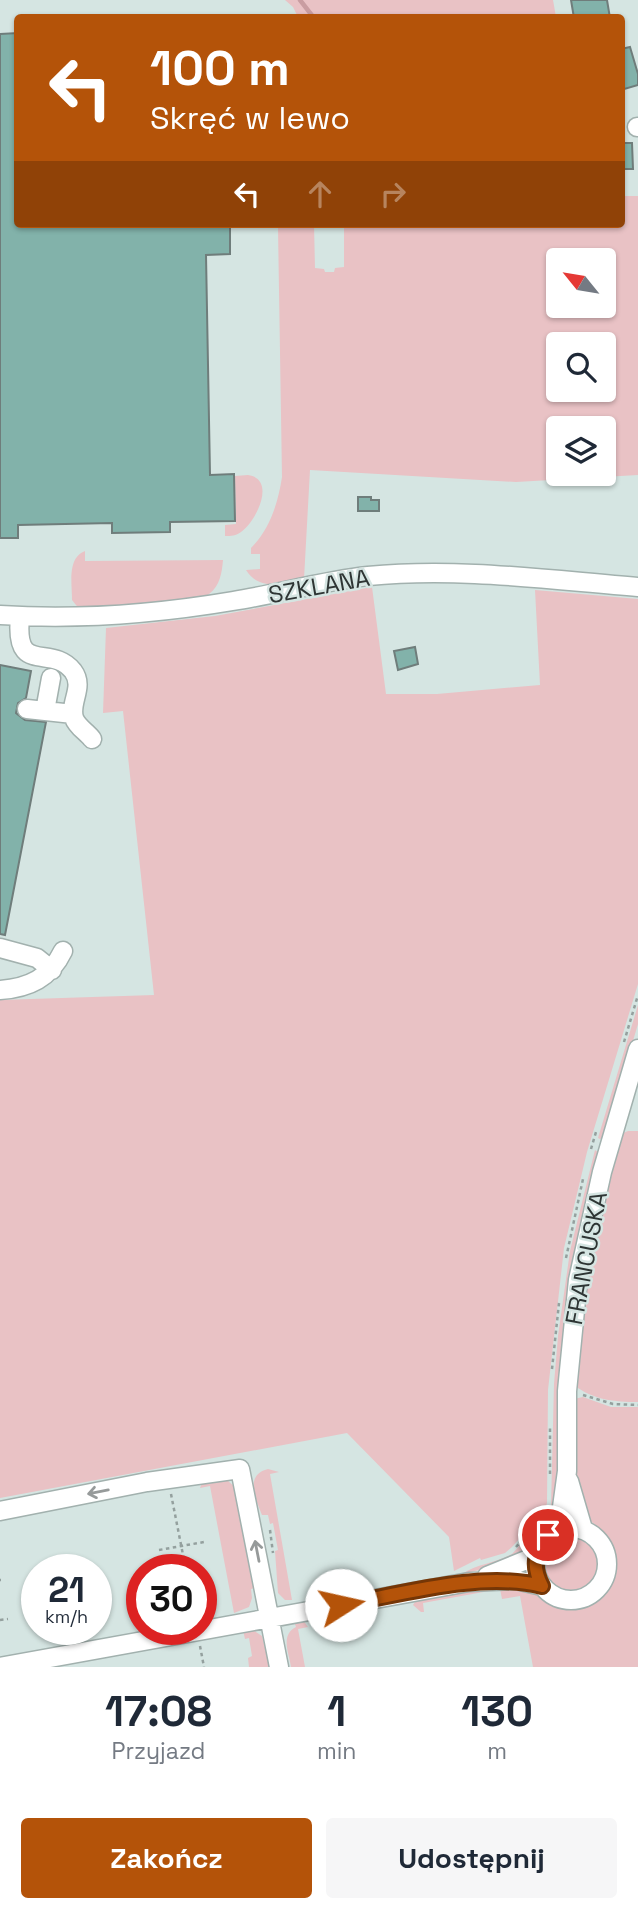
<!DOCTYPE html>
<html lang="pl">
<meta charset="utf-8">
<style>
body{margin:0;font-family:"Space Grotesk",sans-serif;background:#f6f6f7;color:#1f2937;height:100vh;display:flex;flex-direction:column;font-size:26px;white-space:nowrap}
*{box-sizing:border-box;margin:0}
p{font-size:23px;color:#747a83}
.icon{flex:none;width:38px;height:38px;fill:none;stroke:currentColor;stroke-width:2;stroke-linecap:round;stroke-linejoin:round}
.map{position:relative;height:1667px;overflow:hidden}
.details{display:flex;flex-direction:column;background:#fff;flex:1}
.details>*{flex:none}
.hud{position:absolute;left:14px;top:14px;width:611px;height:214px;border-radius:7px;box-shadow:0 2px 5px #0004;background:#b45309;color:#fff;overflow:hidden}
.needle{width:46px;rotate:300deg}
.tools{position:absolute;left:546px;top:248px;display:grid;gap:14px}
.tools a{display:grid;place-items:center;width:70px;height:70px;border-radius:7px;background:#fff;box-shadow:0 2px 5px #0004;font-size:35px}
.speed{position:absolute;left:21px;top:1554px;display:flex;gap:14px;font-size:35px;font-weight:700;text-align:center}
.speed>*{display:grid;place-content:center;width:91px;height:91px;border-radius:50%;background:#fff;box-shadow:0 2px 5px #0004;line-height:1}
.speed small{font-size:18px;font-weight:400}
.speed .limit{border:10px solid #d22;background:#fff;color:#111}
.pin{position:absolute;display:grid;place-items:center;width:60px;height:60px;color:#fff;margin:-30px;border:4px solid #fff;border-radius:50%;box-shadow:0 2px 7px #0007}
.me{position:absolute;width:77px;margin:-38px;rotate:80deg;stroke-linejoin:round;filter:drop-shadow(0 0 5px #0008)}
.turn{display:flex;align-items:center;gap:24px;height:147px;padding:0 21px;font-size:32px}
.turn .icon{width:91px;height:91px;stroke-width:2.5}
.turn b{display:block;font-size:49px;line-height:60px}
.lanes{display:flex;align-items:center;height:66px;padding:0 21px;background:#0003;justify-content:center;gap:35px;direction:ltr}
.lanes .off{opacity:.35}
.eta{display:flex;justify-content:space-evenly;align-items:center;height:119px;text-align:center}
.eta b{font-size:42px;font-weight:700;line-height:49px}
.button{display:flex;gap:14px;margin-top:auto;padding:14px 21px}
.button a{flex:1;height:80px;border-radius:7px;background:#b45309;color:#fff;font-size:28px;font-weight:700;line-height:80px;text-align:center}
.button a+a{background:#f6f6f7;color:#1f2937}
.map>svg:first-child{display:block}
.green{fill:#e9c2c5;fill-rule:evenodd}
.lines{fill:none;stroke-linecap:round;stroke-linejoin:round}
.stream{stroke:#c99da1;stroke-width:4.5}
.building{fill:#82b2aa;stroke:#6f7d7b;stroke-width:2}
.minor-casing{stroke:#a2b1ae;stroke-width:21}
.path{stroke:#94a09e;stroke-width:2.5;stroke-dasharray:3.5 3.5;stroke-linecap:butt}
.minor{stroke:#fff;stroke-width:18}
.oneway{stroke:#969a9a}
.route-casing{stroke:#753606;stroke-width:18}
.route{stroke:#b45309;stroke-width:12}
.labels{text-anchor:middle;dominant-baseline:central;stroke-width:5;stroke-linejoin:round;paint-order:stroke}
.street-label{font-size:24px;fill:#2e3534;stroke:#d5e5e2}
</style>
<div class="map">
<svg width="638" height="1667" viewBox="0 0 638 1667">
<rect width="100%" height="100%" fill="#d5e5e2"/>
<path class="green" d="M285 0H553L556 17H298L293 7Z
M621 196H638V475L516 482 310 470 304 579C283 583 260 592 246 570L260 569V554H251V548C270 529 278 503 282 477L278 227 314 224 315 268 324 269 325 272H334L335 268 344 267V224H621ZM558 261H604V306H558ZM558 345H604V390H558ZM558 429H604V474H558Z
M248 475C277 479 256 522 241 532 236 536 231 536 225 536V525L236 524 235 476Z
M85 551V561L223 560C222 572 220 586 209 594 194 606 104 608 80 610L72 600C72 583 67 558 85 551Z
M372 587 386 694H437L540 685 535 590 638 599V984L587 1152 564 1248 548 1390 547 1503 545 1510 512 1547 505 1553 481 1560 480 1558 454 1571 449 1537 347 1433 0 1498V1000L154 995 123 711 103 713 106 628 215 616Z
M638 1005V1024L604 1138 600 1139 598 1138Z
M628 1131H638V1402C615 1402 593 1400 574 1385L578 1327 595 1225 621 1134Z
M595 1150 599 1153 575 1253 563 1337 559 1385 556 1513 519 1556 496 1566 462 1574C477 1564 496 1563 512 1554L546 1516 551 1506 554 1384 558 1336 570 1251Z
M583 1397 611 1407H638V1667H533L520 1596 502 1599 500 1589 423 1603 424 1612H421L413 1605 417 1599C453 1593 491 1582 528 1589 542 1591 551 1611 575 1609 588 1608 598 1600 606 1591 621 1576 618 1548 604 1533 595 1524 584 1518 580 1505 572 1478 575 1429 574 1399Z
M268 1469 279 1472 270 1474 292 1600H285L278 1593 275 1551 278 1550 273 1523 270 1524 268 1515H262C256 1499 244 1475 268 1469Z
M221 1480H227L236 1488 255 1588 251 1589 252 1598 249 1607 234 1613 210 1486 200 1488 202 1483Z
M545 1564a26 26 0 1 1 52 0a26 26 0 1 1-52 0Z
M303 1620 308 1627 298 1629 305 1667H291C289 1653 280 1635 296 1627L294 1621Z
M243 1630H253L262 1636 270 1667H249L248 1658 252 1656 249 1638 245 1639Z"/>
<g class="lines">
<path class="stream" d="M300 0 314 18"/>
</g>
<path class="building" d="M571 0H607L610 18H574Z
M18 33V224H230V254L206 255 210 475 234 474 235 521 170 522V532L112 533V523L18 525V538H0V34Z
M630 47 638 74V85L621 90V49Z
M621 143H632L633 169H621Z
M358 497H371V500H379V511H358Z
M415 647 418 664 398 670 394 651Z
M0 665 31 671 26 698 18 703 16 713 25 720 46 722 5 935 0 934Z"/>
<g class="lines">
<defs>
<path id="minor" d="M637 127H638
M0 615C78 620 156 614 233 601 278 594 322 581 368 576 458 567 549 580 638 587
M20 617C14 677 51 643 73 671 85 687 69 702 74 718 77 727 87 732 92 739
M27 709 73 714
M45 711 51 678
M0 948 37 958 52 970
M0 990C29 988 50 978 63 951
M569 1481 583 1529
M0 1511 147 1482 240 1469 279 1667
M535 1564a36 36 0 1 1 72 0a36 36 0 1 1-72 0Z
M559 1529 567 1471V1391L578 1280 602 1172 638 1049
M487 1576 536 1556
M0 1667 469 1582 516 1580 542 1586"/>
</defs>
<use href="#minor" class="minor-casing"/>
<path class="path" d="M624 1042 638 995
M591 1149 596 1132
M566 1258 583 1179
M552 1369 559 1303
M583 1395 613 1404 638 1405
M550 1474V1425
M171 1494 186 1570
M270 1530 273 1553
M516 1547 544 1515
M159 1550 204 1542
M0 1580H1
M201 1583 211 1582
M0 1620 8 1619
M200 1646 204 1667"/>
<use href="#minor" class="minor"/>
</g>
<defs><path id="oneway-shaft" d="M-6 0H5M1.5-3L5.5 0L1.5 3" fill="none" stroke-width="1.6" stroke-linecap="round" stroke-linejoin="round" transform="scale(1.75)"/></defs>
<g class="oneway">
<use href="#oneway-shaft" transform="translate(98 1492) rotate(169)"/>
<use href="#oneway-shaft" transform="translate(257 1551) rotate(-101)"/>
</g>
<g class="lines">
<defs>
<path id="route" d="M341 1605C403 1594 481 1571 542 1586 532 1567 534 1552 548 1535"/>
</defs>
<use href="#route" class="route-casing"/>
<use href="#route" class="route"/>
</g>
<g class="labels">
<g class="street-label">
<text transform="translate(319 586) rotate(-10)">SZKLANA</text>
<text transform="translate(586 1258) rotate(-79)">FRANCUSKA</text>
</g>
</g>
</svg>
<div class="tools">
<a><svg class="needle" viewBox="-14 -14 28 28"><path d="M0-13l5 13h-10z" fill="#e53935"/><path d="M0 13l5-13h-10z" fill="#747a83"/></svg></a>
<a><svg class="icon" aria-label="search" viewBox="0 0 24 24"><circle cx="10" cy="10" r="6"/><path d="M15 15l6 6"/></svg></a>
<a><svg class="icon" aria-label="layers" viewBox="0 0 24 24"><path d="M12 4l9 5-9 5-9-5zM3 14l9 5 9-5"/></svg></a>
</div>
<div class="speed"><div>21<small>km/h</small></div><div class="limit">30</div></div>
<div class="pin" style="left:548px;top:1535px;background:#d93025"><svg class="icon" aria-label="arrive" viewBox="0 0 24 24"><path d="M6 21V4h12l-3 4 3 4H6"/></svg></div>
<svg class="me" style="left:341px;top:1605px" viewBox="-20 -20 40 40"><circle r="19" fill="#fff"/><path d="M0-13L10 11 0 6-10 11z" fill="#b45309"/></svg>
<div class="hud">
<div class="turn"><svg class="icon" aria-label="left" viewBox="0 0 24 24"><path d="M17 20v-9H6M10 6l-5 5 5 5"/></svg><div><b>100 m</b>Skręć w lewo</div></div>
<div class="lanes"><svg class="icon" aria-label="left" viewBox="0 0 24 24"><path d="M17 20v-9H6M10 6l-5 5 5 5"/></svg><svg class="icon off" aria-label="ahead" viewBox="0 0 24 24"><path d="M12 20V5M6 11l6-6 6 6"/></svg><svg class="icon off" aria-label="right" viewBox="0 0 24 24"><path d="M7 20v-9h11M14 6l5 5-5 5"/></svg></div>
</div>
</div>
<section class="details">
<div class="eta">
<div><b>17:08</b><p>Przyjazd</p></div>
<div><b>1</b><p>min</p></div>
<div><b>130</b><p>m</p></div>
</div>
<div class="button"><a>Zakończ</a><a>Udostępnij</a></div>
</section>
